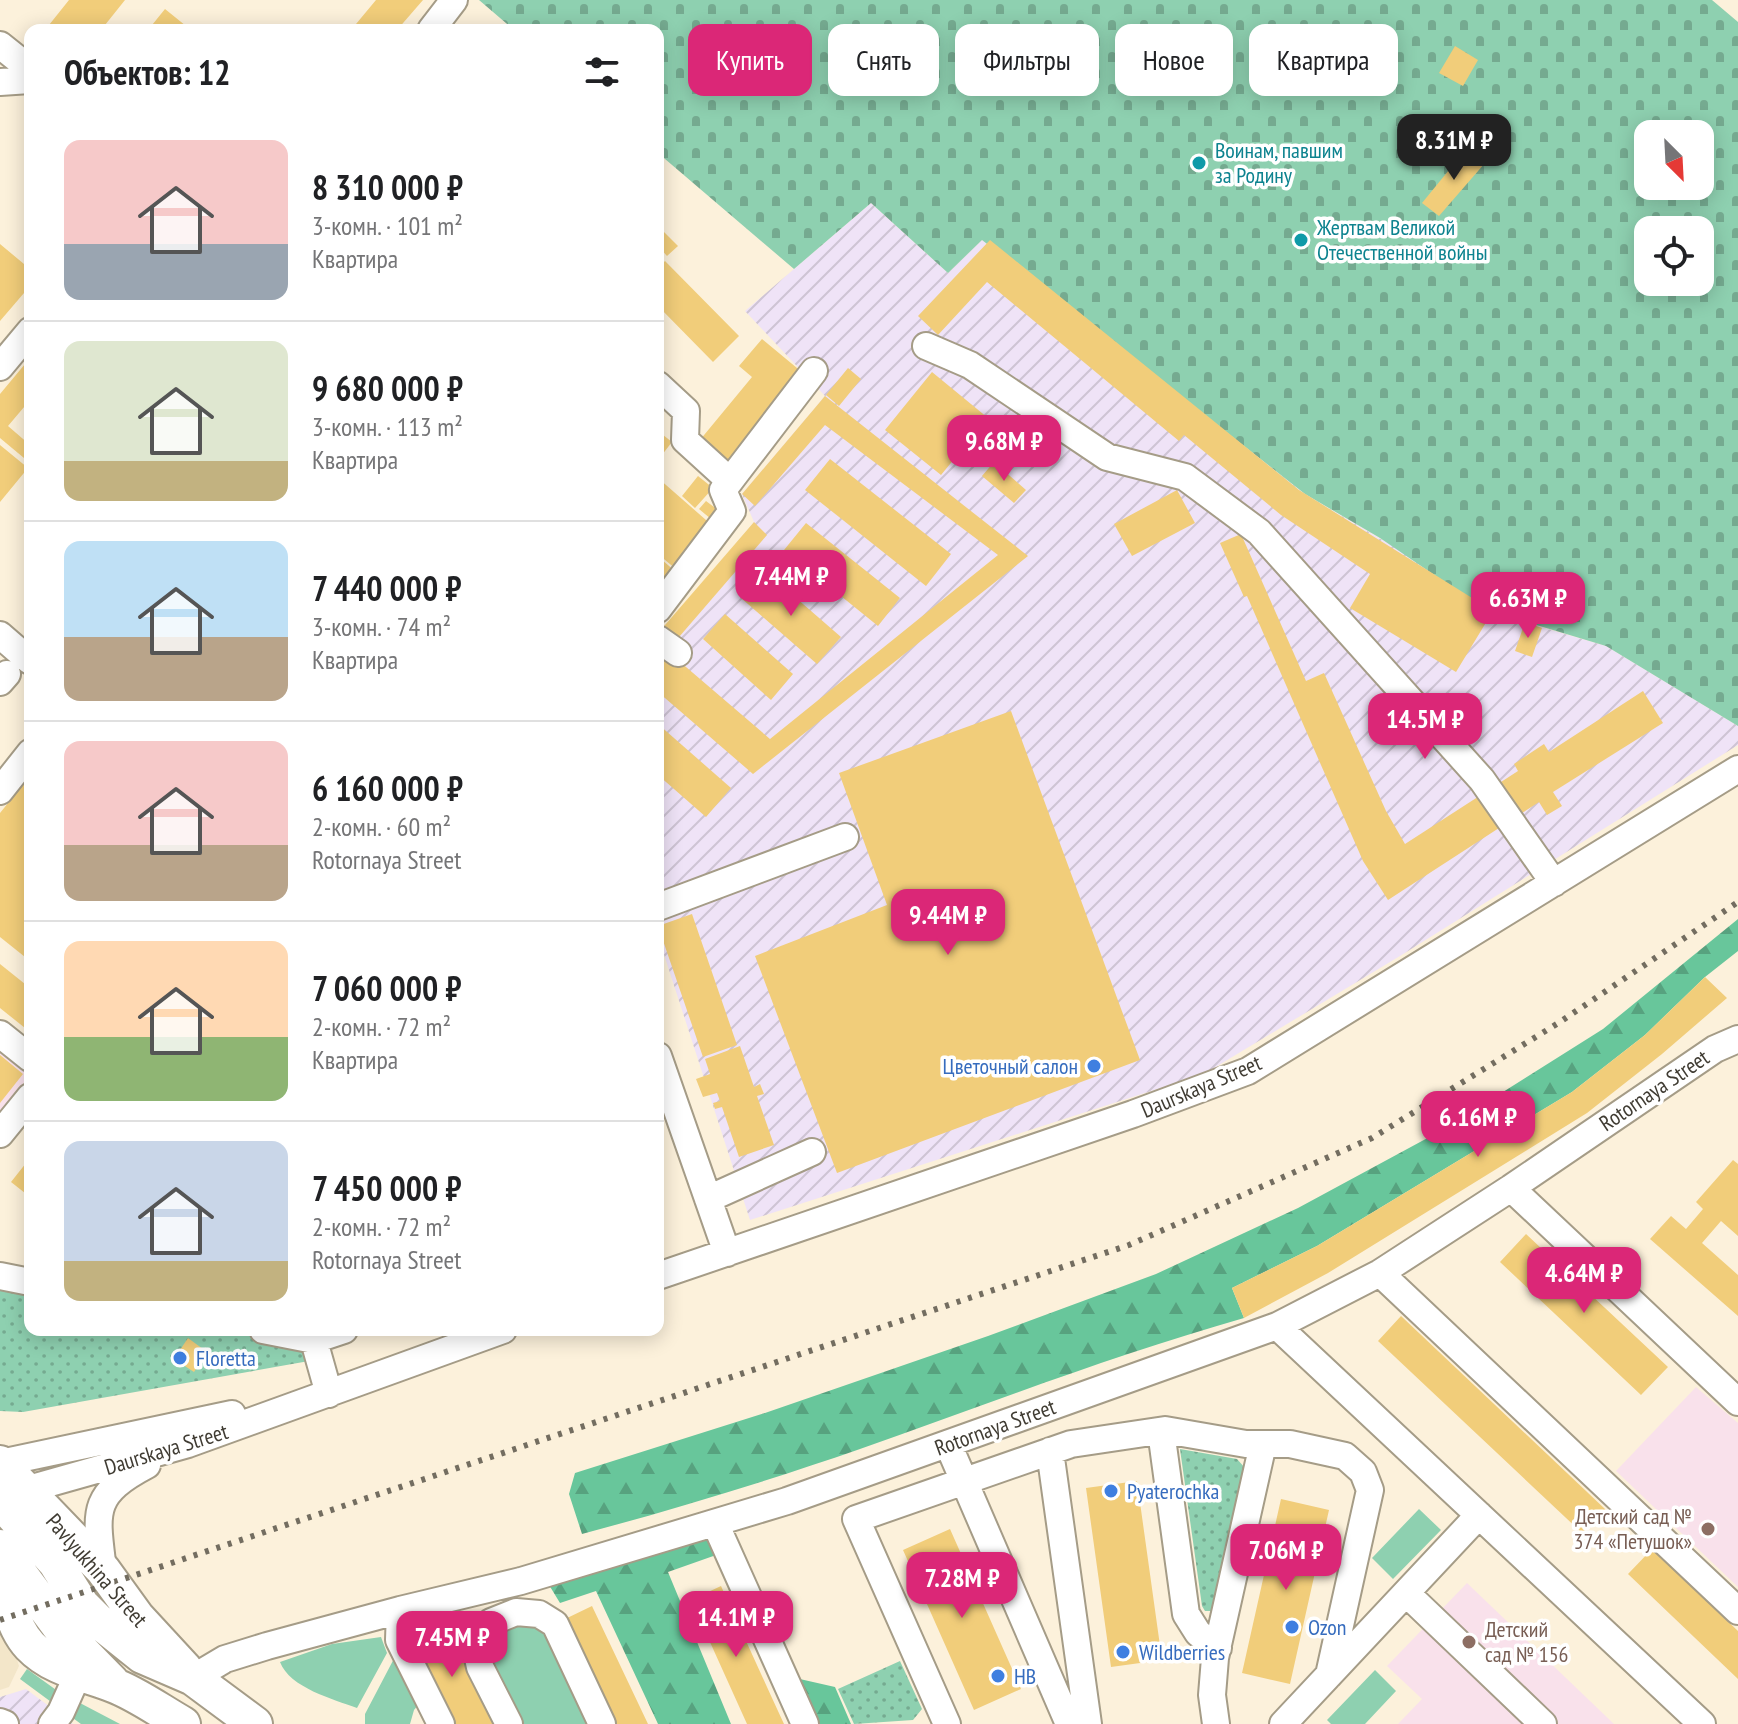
<!DOCTYPE html>
<html lang="ru">
<meta charset="utf-8">
<style>
body{margin:0;font-family:"PT Sans Narrow",sans-serif;background:#f6f6f6;color:#202124;height:100vh;display:flex;flex-direction:column;font-size:30px;white-space:nowrap}
*{box-sizing:border-box;margin:0}
p{font-size:26px;color:#757577}
.icon{flex:none;width:44px;height:44px;fill:none;stroke:currentColor;stroke-width:2;stroke-linecap:round;stroke-linejoin:round}
.map{position:relative;flex:1;overflow:hidden}
.side{position:absolute;left:24px;top:24px;width:640px;height:1312px;display:flex;flex-direction:column;background:#fff;border-radius:16px;box-shadow:0 4px 20px #0003}
.side>*{flex:none}
.hud{position:absolute;left:688px;top:24px;width:760px;height:72px;display:flex;gap:16px}
.needle{width:52px;rotate:156deg}
.controls{position:absolute;left:1634px;top:120px;display:grid;gap:16px}
.controls a{display:grid;place-items:center;width:80px;height:80px;border-radius:16px;background:#fff;box-shadow:0 4px 20px #0003;font-size:40px}
.price{position:absolute;translate:-50% -68px;padding:0 18px;border-radius:16px;background:#db2777;color:#fff;font-size:26px;line-height:52px;filter:drop-shadow(0 2px 4px #0008)}
.price::after{content:'';position:absolute;left:50%;top:48px;width:24px;height:18px;margin-left:-12px;background:inherit;clip-path:polygon(0 0,100% 0,50% 100%)}
.price.selected{background:#222;color:#fff}
ul{padding:0;list-style:none}
li{display:flex;align-items:center;gap:24px;height:200px;padding:0 40px}
li+li{border-top:2px solid #e0e0e0}
li span{display:grid;place-items:center;flex:none;width:224px;height:160px;border-radius:16px;color:#555}
li>.icon{margin-inline-start:auto}
span .icon{width:96px;height:96px;fill:#fffc;stroke-width:1}
li b{font-size:34px}
h2{display:flex;justify-content:space-between;align-items:center;height:96px;padding:0 40px;font-size:34px}
.chip{padding:0 28px;border-radius:16px;background:#fff;box-shadow:0 4px 20px #0003;font-size:28px;line-height:72px}
.chip.selected{background:#db2777;color:#fff}
.map>svg:first-child{display:block}
.built{fill:#f3e6c9}
.industrial{fill:url(#industrial-furrows)}
.education{fill:#f9e1eb}
.grass{fill:#8ed0b0}
.forest{fill:url(#forest-firs)}
.cemetery{fill:url(#cemetery-stones);fill-rule:evenodd}
.park{fill:url(#park-dots)}
.building{fill:#f1cd7a}
.lines{fill:none;stroke-linecap:round;stroke-linejoin:round}
.minor-casing{stroke:#a59c87;stroke-width:30}
.major-casing{stroke:#a59c87;stroke-width:38}
.minor{stroke:#fff;stroke-width:26}
.major{stroke:#fff;stroke-width:34}
.rail{stroke:#736d60;stroke-width:6;stroke-dasharray:4 8;stroke-linecap:butt}
.culture-dot{fill:#0f9aa8;stroke:#fff;stroke-width:3}
.shop-dot{fill:#3f7fe0;stroke:#fff;stroke-width:3}
.education-dot{fill:#8d6e63;stroke:#fff;stroke-width:3}
.labels{text-anchor:middle;stroke-width:7;stroke-linejoin:round;paint-order:stroke}
.culture-label{font-size:22px;fill:#0d838f;stroke:#fff;text-anchor:start}
.shop-label{font-size:22px;fill:#366cbe;stroke:#fff;text-anchor:start}
.street-label{font-size:22px;fill:#403c33;stroke:#fff}
.education-label{font-size:22px;fill:#785e54;stroke:#fff;text-anchor:end}
</style>
<div class="map">
<svg width="1738" height="1724" viewBox="0 0 1738 1724">
<defs>
<pattern id="industrial-furrows" width="10" height="10" patternUnits="userSpaceOnUse" patternTransform="scale(2)"><rect width="10" height="10" fill="#efe3f7"/><path d="M-1 1l2-2M0 10L10 0M9 11l2-2" fill="none" stroke="#cec4d4"/></pattern>
<pattern id="forest-firs" width="22" height="20" patternUnits="userSpaceOnUse" patternTransform="scale(2)"><rect width="22" height="20" fill="#68c69b"/><path d="M5 1l3.5 6h-7zM16 11l3.5 6h-7z" fill="#57a27f"/></pattern>
<pattern id="cemetery-stones" width="16" height="16" patternUnits="userSpaceOnUse" patternTransform="scale(2)"><rect width="16" height="16" fill="#8ed0b0"/><path d="M2 7V4a2 2 0 0 1 4 0v3zM10 15v-3a2 2 0 0 1 4 0v3z" fill="#75aa90"/></pattern>
<pattern id="park-dots" width="8" height="8" patternUnits="userSpaceOnUse" patternTransform="scale(2)"><rect width="8" height="8" fill="#8ed0b0"/><path d="M2 2h.1M6 6h.1" fill="none" stroke="#75aa90" stroke-width="1.8" stroke-linecap="round"/></pattern>
</defs>
<rect width="100%" height="100%" fill="#fcf1db"/>
<path class="built" d="M0,1606L19,1666L9,1687L0,1690Z"/>
<path class="industrial" d="M871,203L948,273L982,240L1305,494L1517,620L1606,646L1738,726V745L1400,956L1204,1074L750,1220L658,936V639L754,522L742,494L825,396L745,311Z
M26,1689L73,1724H0V1697Z"/>
<path class="education" d="M0,1022L30,1046V1075L0,1112Z
M1696,1387L1738,1423V1587L1616,1471Z
M1467,1583L1614,1724H1398L1422,1699L1387,1666Z"/>
<path class="grass" d="M1419,1509L1441,1530L1393,1579L1372,1558Z
M514,1622L534,1623L544,1629L593,1724H512L485,1646L497,1629Z
M381,1637L387,1653L357,1708C333,1699 290,1688 280,1662L332,1644Z
M398,1651L423,1699L414,1710L410,1724H365V1714Z
M27,1669L59,1692L120,1724H81L20,1679Z
M1375,1670L1396,1691L1365,1724H1331L1327,1720Z"/>
<path class="forest" d="M1738,919V951L1705,977L1645,1035L1572,1092L1317,1246L1232,1288L1244,1318C1114,1355 987,1404 860,1449C768,1481 675,1509 582,1534L569,1494L575,1473L765,1413L988,1336L1156,1274L1298,1208L1446,1128L1603,1029Z
M711,1530L719,1554L668,1572L731,1724H658L596,1591L560,1603L546,1580Z
M791,1677L835,1687L851,1724H802Z"/>
<path class="cemetery" d="M479,0H1712L1738,22V726L1606,646L1484,609L1380,538L1305,494L982,240L948,273L871,203L794,269L658,153V30H514ZM1648,134H1700V186H1648ZM1648,230H1700V282H1648Z"/>
<path class="park" d="M0,1282L30,1289V1330H233L305,1345L309,1361L23,1412L0,1411Z
M1180,1449L1237,1459L1245,1468L1214,1611H1205L1202,1606Z
M900,1661L922,1709L913,1720L854,1724L838,1689Z"/>
<path class="building" d="M69,0H125L101,30H45Z
M376,0H423L397,30H351Z
M165,9L191,30H148Z
M1455,46L1478,60L1463,86L1439,73Z
M1437,119L1456,130L1438,153L1420,141Z
M1467,148L1485,163L1439,216L1422,203Z
M658,226L678,246L667,256L658,246Z
M990,240L1299,490L1493,611L1456,672L1350,608L1370,574L1281,515L1184,435L1179,441L987,282L938,335L918,316Z
M0,244L30,269V286L0,321Z
M665,261L739,336L713,362L658,306V268Z
M762,339L803,373L724,470L695,446L752,377L739,366Z
M30,358V400L8,426L30,445V463L0,438V394Z
M848,368L861,379L839,406L826,395Z
M932,372L988,418L941,475L885,430Z
M825,396L1028,556L753,774L658,692V657L665,649L770,739L998,555L825,425L755,506L742,494Z
M658,431L672,442L658,460Z
M0,445L28,468L0,502Z
M830,459L951,554L926,586L805,490Z
M994,462L1026,490L1014,503L982,476Z
M698,476L713,488L695,508L682,496Z
M658,478L714,527L677,570L658,554Z
M1177,490L1195,523L1132,556L1114,524Z
M706,501L718,510L711,519L699,509Z
M754,522L767,535L673,644L659,632Z
M806,523L900,598L878,626L784,550Z
M1241,534L1306,681L1324,673L1386,811L1405,844L1518,771L1514,764L1544,744L1549,752L1643,691L1663,723L1553,792L1562,806L1547,815L1539,802L1388,900L1363,861L1247,596L1244,597L1220,543Z
M661,559L676,572L658,593V562Z
M765,571L841,637L817,664L741,598Z
M725,614L793,674L771,700L703,639Z
M1525,622L1542,628L1532,657L1515,651Z
M1011,711L1140,1060L837,1173L755,956L887,905L839,773Z
M658,724L731,788L706,817L658,775Z
M25,782L30,785V961L0,937V813Z
M692,914L737,1045L703,1057L658,926Z
M0,964L30,988V1032L0,1008Z
M1705,977L1727,998L1662,1054L1587,1113L1328,1273L1244,1318L1232,1288L1317,1246L1572,1092L1645,1035Z
M740,1046L754,1087L760,1084L764,1094L757,1096L774,1145L739,1157L722,1107L715,1109L713,1103L720,1101L717,1093L703,1097L696,1079L710,1074L705,1059Z
M0,1055L23,1074L0,1103Z
M30,1158V1197L11,1182Z
M1733,1160L1738,1164V1236L1721,1221L1702,1243L1738,1275V1316L1650,1239L1671,1216L1686,1229L1703,1209L1696,1202Z
M1526,1234L1668,1367L1641,1395L1500,1262Z
M1401,1316L1605,1509L1582,1533L1378,1341Z
M188,1338L207,1352L194,1372L174,1359Z
M1137,1481L1162,1660L1111,1667L1086,1488Z
M1281,1499L1329,1510L1290,1684L1242,1673Z
M950,1529L1021,1689L974,1710L903,1550Z
M1652,1549L1738,1631V1679L1628,1574Z
M721,1586L772,1698L784,1724H747L691,1600Z
M592,1606L648,1724H612L563,1620Z
M446,1625L496,1724H452L411,1643Z"/>
<g class="lines">
<defs>
<path id="minor" d="M431,30L454,0
M0,45L30,69
M0,82L30,80
M926,346L970,365L1107,457L1185,477L1259,532L1482,780L1554,883
M0,367L30,331
M658,385L686,411L685,440L730,481
M658,609L732,511L723,490L814,371
M0,635L30,661
M658,639L678,653
M0,682L7,674
M0,791L30,753
M658,907L845,837
M0,1034L30,1058
M658,1056L727,1253
M0,1134L30,1097
M1511,1188L1738,1402
M708,1199L812,1152
M1380,1273L1738,1611
M0,1276L30,1282
M658,1276L1133,1114L1248,1071L1738,769
M1277,1326L1702,1724
M263,1330L314,1340L344,1330
M311,1330L329,1394
M1161,1431L1186,1614L1198,1633L1218,1648
M948,1444L1069,1724
M1050,1451L1088,1724
M0,1463L232,1414
M25,1490L188,1444L503,1330
M715,1523L805,1724
M103,1570C96,1512 90,1495 147,1465
M1406,1593L1543,1724
M400,1610L399,1640L441,1724
M193,1678L225,1659L267,1646L400,1610L521,1581L787,1501L1277,1326L1380,1273L1511,1188L1715,1049L1738,1039
M0,1722L5,1724
M52,1724L61,1712L78,1674
M509,1724L480,1667L475,1644L491,1622L516,1612L539,1614L555,1624L602,1724
M947,1724L856,1519L1071,1444L1165,1430L1246,1444H1290L1345,1456L1363,1472L1370,1490L1329,1675
M1216,1724L1212,1695L1215,1658L1263,1444
M1283,1724L1479,1515"/>
<path id="major" d="M0,1463L103,1570L137,1617L185,1669
M0,1501L55,1562L82,1605L97,1620L142,1656L193,1678L255,1724
M0,1547L64,1633L112,1682
M0,1586C11,1606 14,1629 30,1646C52,1669 85,1674 113,1685C137,1694 160,1711 183,1724"/>
</defs>
<use href="#minor" class="minor-casing"/>
<use href="#major" class="major-casing"/>
<use href="#minor" class="minor"/>
<use href="#major" class="major"/>
<path class="rail" d="M0,1620L1129,1245L1372,1138L1560,1022L1738,902"/>
</g>
<g class="culture-dot">
<circle cx="1199" cy="163" r="8"/>
<circle cx="1301" cy="240" r="8"/>
</g>
<g class="shop-dot">
<circle cx="1094" cy="1066" r="8"/>
<circle cx="180" cy="1358" r="8"/>
<circle cx="1111" cy="1491" r="8"/>
<circle cx="1292" cy="1627" r="8"/>
<circle cx="1123" cy="1652" r="8"/>
<circle cx="998" cy="1676" r="8"/>
</g>
<g class="education-dot">
<circle cx="1708" cy="1529" r="8"/>
<circle cx="1469" cy="1642" r="8"/>
</g>
<g class="labels">
<g class="culture-label">
<text x="1215" y="158">Воинам, павшим<tspan x="1215" dy="25">за Родину</tspan></text>
<text x="1317" y="235">Жертвам Великой<tspan x="1317" dy="25">Отечественной войны</tspan></text>
</g>
<g class="shop-label">
<text x="1078" y="1074" text-anchor="end">Цветочный салон</text>
<text x="196" y="1366">Floretta</text>
<text x="1127" y="1499">Pyaterochka</text>
<text x="1308" y="1635">Ozon</text>
<text x="1139" y="1660">Wildberries</text>
<text x="1014" y="1684">HB</text>
</g>
<g class="street-label">
<text transform="translate(1201 1086) rotate(-23)" y="8">Daurskaya Street</text>
<text transform="translate(1654 1090) rotate(-34)" y="8">Rotornaya Street</text>
<text transform="translate(995 1427) rotate(-20)" y="8">Rotornaya Street</text>
<text transform="translate(166 1449) rotate(-17)" y="8">Daurskaya Street</text>
<text transform="translate(97 1570) rotate(49)" y="8">Pavlyukhina Street</text>
</g>
<g class="education-label">
<text x="1692" y="1524">Детский сад №<tspan x="1692" dy="25">374 «Петушок»</tspan></text>
<text x="1485" y="1637" text-anchor="start">Детский<tspan x="1485" dy="25">сад № 156</tspan></text>
</g>
</g>
</svg>
<div class="controls">
<a><svg class="needle" viewBox="-14 -14 28 28"><path d="M0-13l5 13h-10z" fill="#e53935"/><path d="M0 13l5-13h-10z" fill="#757577"/></svg></a>
<a><svg class="icon" aria-label="locate" viewBox="0 0 24 24"><circle cx="12" cy="12" r="6"/><path d="M12 2v4M12 18v4M2 12h4M18 12h4"/></svg></a>
</div>
<b class="price selected" style="left:1454px;top:182px">8.31M ₽</b>
<b class="price" style="left:1004px;top:483px">9.68M ₽</b>
<b class="price" style="left:791px;top:618px">7.44M ₽</b>
<b class="price" style="left:1528px;top:640px">6.63M ₽</b>
<b class="price" style="left:1425px;top:761px">14.5M ₽</b>
<b class="price" style="left:948px;top:957px">9.44M ₽</b>
<b class="price" style="left:1478px;top:1159px">6.16M ₽</b>
<b class="price" style="left:1584px;top:1315px">4.64M ₽</b>
<b class="price" style="left:1286px;top:1592px">7.06M ₽</b>
<b class="price" style="left:962px;top:1620px">7.28M ₽</b>
<b class="price" style="left:736px;top:1659px">14.1M ₽</b>
<b class="price" style="left:452px;top:1679px">7.45M ₽</b>
<div class="hud">
<a class="chip selected">Купить</a>
<a class="chip">Снять</a>
<a class="chip">Фильтры</a>
<a class="chip">Новое</a>
<a class="chip">Квартира</a>
</div>
<section class="side">
<h2>Объектов: 12<svg class="icon" aria-label="filters" viewBox="0 0 24 24"><path d="M4 7h16M4 17h16"/><circle cx="9" cy="7" r="2"/><circle cx="15" cy="17" r="2"/></svg></h2>
<ul>
<li><span style="background:linear-gradient(#f6c9c9 65%,#9aa5b1 0)"><svg class="icon" aria-label="home" viewBox="0 0 24 24"><path d="M3 11l9-7 9 7M6 9v11h12V9"/></svg></span><div><b>8 310 000 ₽</b><p>3-комн. · 101 m²</p><p>Квартира</p></div></li>
<li><span style="background:linear-gradient(#dfe7d0 75%,#c2b280 0)"><svg class="icon" aria-label="home" viewBox="0 0 24 24"><path d="M3 11l9-7 9 7M6 9v11h12V9"/></svg></span><div><b>9 680 000 ₽</b><p>3-комн. · 113 m²</p><p>Квартира</p></div></li>
<li><span style="background:linear-gradient(#bfe0f5 60%,#b9a48a 0)"><svg class="icon" aria-label="home" viewBox="0 0 24 24"><path d="M3 11l9-7 9 7M6 9v11h12V9"/></svg></span><div><b>7 440 000 ₽</b><p>3-комн. · 74 m²</p><p>Квартира</p></div></li>
<li><span style="background:linear-gradient(#f6c9c9 65%,#b9a48a 0)"><svg class="icon" aria-label="home" viewBox="0 0 24 24"><path d="M3 11l9-7 9 7M6 9v11h12V9"/></svg></span><div><b>6 160 000 ₽</b><p>2-комн. · 60 m²</p><p>Rotornaya Street</p></div></li>
<li><span style="background:linear-gradient(#ffd9b3 60%,#8fb573 0)"><svg class="icon" aria-label="home" viewBox="0 0 24 24"><path d="M3 11l9-7 9 7M6 9v11h12V9"/></svg></span><div><b>7 060 000 ₽</b><p>2-комн. · 72 m²</p><p>Квартира</p></div></li>
<li><span style="background:linear-gradient(#c9d6e8 75%,#c2b280 0)"><svg class="icon" aria-label="home" viewBox="0 0 24 24"><path d="M3 11l9-7 9 7M6 9v11h12V9"/></svg></span><div><b>7 450 000 ₽</b><p>2-комн. · 72 m²</p><p>Rotornaya Street</p></div></li>
</ul>
</section>
</div>
